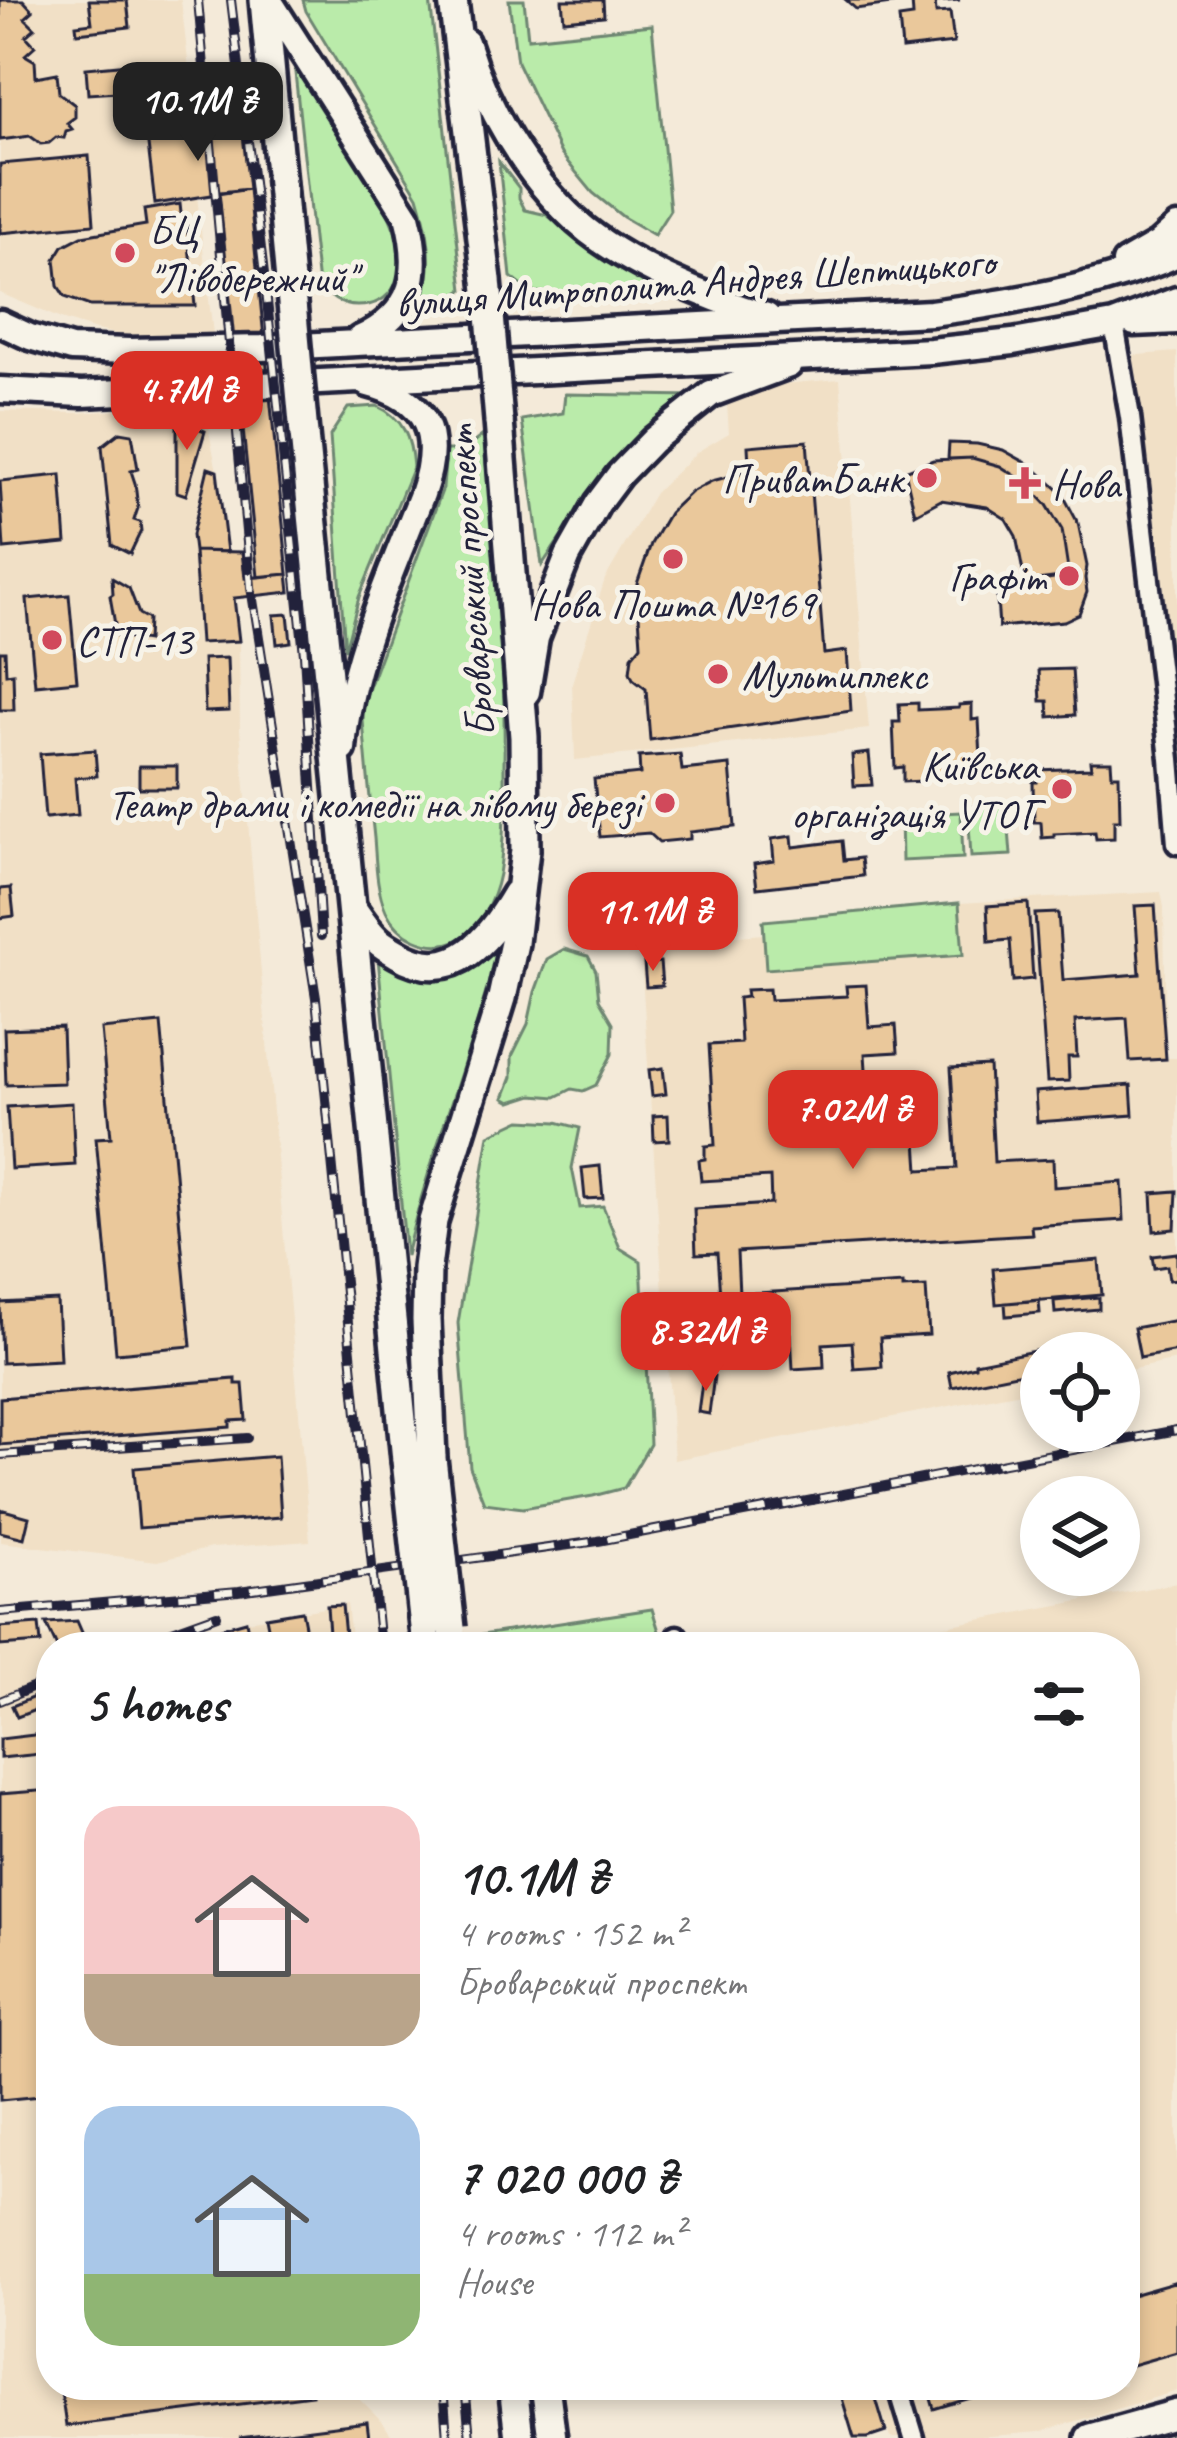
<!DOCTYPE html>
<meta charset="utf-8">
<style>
body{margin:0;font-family:Caveat,sans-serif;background:#f2f2f2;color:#202124;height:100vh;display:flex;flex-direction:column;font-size:45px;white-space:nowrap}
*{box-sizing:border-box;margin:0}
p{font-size:39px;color:#757577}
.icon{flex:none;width:66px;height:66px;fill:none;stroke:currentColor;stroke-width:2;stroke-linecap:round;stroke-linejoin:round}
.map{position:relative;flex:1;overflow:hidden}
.details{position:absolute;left:36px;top:1632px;width:1104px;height:768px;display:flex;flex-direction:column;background:#fff;border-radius:48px;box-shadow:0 6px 18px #0003}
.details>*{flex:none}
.buttons{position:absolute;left:1020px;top:1332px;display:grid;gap:24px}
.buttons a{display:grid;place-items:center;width:120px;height:120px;border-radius:50%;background:#fff;box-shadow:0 6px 18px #0003;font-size:60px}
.price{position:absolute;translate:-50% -102px;padding:0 27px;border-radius:24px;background:#d93025;color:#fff;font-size:39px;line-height:78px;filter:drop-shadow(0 3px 6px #0008)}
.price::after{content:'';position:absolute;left:50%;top:72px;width:36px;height:27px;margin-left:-18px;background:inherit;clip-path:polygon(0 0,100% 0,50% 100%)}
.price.current{background:#222;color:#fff}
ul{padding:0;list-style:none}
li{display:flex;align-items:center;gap:36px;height:300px;padding:0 48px}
li span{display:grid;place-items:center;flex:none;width:336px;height:240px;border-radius:36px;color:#555}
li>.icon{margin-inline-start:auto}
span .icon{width:144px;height:144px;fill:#fffc;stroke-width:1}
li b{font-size:51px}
h2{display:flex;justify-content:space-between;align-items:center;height:144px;padding:0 48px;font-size:51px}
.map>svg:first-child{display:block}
.built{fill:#f1e0c6}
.green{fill:#baebaa;stroke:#6e8672;stroke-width:3}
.building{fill:#eac89b;stroke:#22223b;stroke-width:3}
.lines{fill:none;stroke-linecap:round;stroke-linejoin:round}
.street-casing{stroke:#22223b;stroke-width:27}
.secondary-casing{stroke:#22223b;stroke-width:33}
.primary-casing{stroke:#22223b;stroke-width:36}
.street{stroke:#f7f3e8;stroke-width:18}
.secondary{stroke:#f7f3e8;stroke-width:24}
.primary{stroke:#f7f3e8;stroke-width:27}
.rail-casing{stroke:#22223b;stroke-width:10}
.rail{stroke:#f7f3e8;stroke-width:6;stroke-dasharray:18;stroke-linecap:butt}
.primary-bridge-casing{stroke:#22223b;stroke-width:36;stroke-linecap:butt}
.primary-bridge{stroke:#f7f3e8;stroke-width:27}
.poi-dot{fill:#d1495b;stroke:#f7f3e8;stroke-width:4.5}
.labels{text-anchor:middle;stroke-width:10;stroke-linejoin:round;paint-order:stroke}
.poi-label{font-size:42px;fill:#22223b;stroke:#f7f3e8;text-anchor:start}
.street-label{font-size:42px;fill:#22223b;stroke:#f7f3e8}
</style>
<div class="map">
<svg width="1177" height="2438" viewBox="0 0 1177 2438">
<rect width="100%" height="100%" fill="#f4ead9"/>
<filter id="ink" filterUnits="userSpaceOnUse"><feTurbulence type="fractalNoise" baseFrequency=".00833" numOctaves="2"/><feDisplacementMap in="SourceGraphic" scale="24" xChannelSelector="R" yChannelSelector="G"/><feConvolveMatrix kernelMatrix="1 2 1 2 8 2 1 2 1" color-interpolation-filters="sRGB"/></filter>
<g filter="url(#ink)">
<path class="built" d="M0,0H181L196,131L147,137L155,203L197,196L213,334L127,336L96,330L61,319L0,293Z
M1177,352V738L1157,739L1112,357Z
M840,379L869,729L575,760L572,683L605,579L655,493L697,452L729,433L727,404L740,395L770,385Z
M214,404L209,431L217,471L227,552L194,551L197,603L200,643L239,641L240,729L310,1541L211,1548L157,1561L0,1542V411L76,413Z
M1161,892L1164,907L1166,1058H1177V1360L1119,1372V1353H1041V1388L674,1460L641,959L657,957L656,942L764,934L767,969L962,955L959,903Z
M1177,1583V2391L1039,2432L967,2438H890L874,2385H1125V1647H833Z
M347,1604L352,1647H163L236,1623Z
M76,1634L79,1647H51V2385H345L384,2424L393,2438H0V1638Z"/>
<path class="green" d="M303,0H430L463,290L454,296L424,297C434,261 429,232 418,196L306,11Z
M509,0H524L528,38L652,25L670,210L654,235L623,217L593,193L561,154L517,62Z
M293,54C307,79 319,104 334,128C358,166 420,240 395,285C387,300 374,306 357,306C340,306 329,296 318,285Z
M499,162L519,188V198L525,210L547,215L606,262L675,294V297L530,292L511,277Z
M565,394L694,396L630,450L598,483L542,565L522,420L563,413Z
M377,406C404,418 411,439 413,467L359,597L345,650L330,436L348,408Z
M483,435C495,546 506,652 504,764C504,800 505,839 499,874C494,900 480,930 455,941C429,952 398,936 386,911C376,889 376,861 374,838C370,799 366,759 363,720L364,701L443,488L446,450H464Z
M1007,805L1011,855L971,857L968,807Z
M961,812L963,858L902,861L901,815Z
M959,903L963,955L766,969L763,921Z
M564,949L588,956L596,971L599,999L613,1023L612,1054L596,1085L583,1091L572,1089L556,1097L533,1095L511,1102L504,1098L512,1077V1056L528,1024L535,992L547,959Z
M497,952C471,1055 430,1153 406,1256L378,958C428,987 448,979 497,952Z
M521,1120L557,1122L580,1128L572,1168L580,1208L603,1206L620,1248L641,1261L650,1444L624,1488L593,1496L523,1508L484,1503L470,1467L458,1323L489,1135Z
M652,1609L664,1647H483L482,1635Z"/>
<path class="building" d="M0,0H23L33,11L25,18L35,28L26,36L35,46L25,55L35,61L36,77L57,73L59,93L75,105V117L67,123L72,129L66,131L64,138L56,137L49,143L41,144L30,136L0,140Z
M89,0H127L130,27L77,33L76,25L92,23Z
M562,0H603L604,16L564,20Z
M846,0H960L935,2L936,13L950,12L954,43L902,49L899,18L913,16L912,1L856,9Z
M130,64L132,91L88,94L86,68Z
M242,126L249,189L155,204L147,136Z
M89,156L94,224L0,233V164Z
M249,189L288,574L258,577L219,192Z
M180,204L182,223L187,225L195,306H90L65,297L58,286L55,259L63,246L82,236L146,225L144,210Z
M177,419L205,431L186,495L177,492Z
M120,432L132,434L138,469L131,471L135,483L138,508L134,520L140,522L141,531L130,554L112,545L102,446Z
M807,441L824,654L847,651L851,711L650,740L646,689L633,679L630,672L632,656L641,645L637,584L651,544L669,513L691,492L712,481L739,474L749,464L748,446Z
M949,443L977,444L1003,450L1032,466L1062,493L1078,523L1087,566L1085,578L1087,592L1079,614L1064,621L999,627L996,585L1069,576L1062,530L1047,505L1025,482L1000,466L972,458L948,459Z
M972,458L1000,466L1025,482L1047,505L1062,530L1069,576L1025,582L1016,536L1006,519L987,507L941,500L915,514L905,471L933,460Z
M208,468L217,471L227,552L194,551L192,535Z
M61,475L66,543L4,549L0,481Z
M194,551L242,552L245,578L288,574L290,592L234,598L239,641L200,643Z
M112,578L129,588L139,614L148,619L147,641L117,636L110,596L113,594Z
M69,595L77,681L35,685L27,599Z
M288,614L291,642L277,644L274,615Z
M0,651H5L6,674L13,673L14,710H0Z
M227,658L229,711L205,712L203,659Z
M1072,669L1075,715L1049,717L1048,701H1041L1039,670Z
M918,703V710L959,708V705L972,704V720L979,719L981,759L976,760L977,772L923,774L924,781L903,782V767L895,768L893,722H900L899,704Z
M95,750L97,776L75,778L78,815L45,818L40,754Z
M869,753L872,785L854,786L852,755Z
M680,754L682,770L730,765L735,827L690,832V839L659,842L649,833L600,837L594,779L640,774L639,757Z
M1090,761H1111L1112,775H1119L1120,820H1114V838L1096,839L1095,832L1054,834V837L1042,838L1041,822H1034L1033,782H1037V770L1091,768Z
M139,766H177V788H139Z
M792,836L793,847L842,841L844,860L861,858L863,876L757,888L754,864L774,861L772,839Z
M11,888L14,916L0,918V889Z
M1028,903L1033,979L1013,981L1010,940L989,942L987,906Z
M1155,905L1166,1059L1130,1061L1127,1018L1075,1021L1077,1057H1068L1069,1081L1047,1082L1035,914L1058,913L1063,980L1140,974L1135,906Z
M660,962L662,986L646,987L644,963Z
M866,985L869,1027L896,1025L898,1052L865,1054L867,1085L913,1082L919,1170L957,1168L951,1068L989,1066L994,1162L1053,1159L1054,1187L1122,1182L1124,1220L1031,1226L1032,1234L737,1252L739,1294L903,1284V1288L926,1287L929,1335L880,1338L882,1367L854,1369L852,1342L823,1344L824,1367L793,1369L791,1334L723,1338L717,1253L696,1254L694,1209L771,1204L770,1177L701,1181L699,1160L705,1159V1146L715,1145L709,1045L741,1043L738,998L747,997L746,990L769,989L770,1000L847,996L846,986Z
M161,1023L191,1346L116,1353L96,1138L111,1137L101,1029Z
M62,1027L64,1083L6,1085L4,1029Z
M663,1068L666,1094L652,1096L649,1070Z
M1131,1085L1133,1115L1037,1122L1035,1092Z
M72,1103L75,1165L11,1169L7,1107Z
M668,1115L669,1140L654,1141L653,1116Z
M600,1166L603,1198L585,1199L582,1168Z
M1177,1191L1175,1229L1154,1231L1152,1193Z
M1177,1253V1279L1169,1280L1167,1266L1154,1268L1152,1256Z
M1099,1260L1102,1295L996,1304L993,1269Z
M1099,1297V1309L1055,1313L1054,1301Z
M57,1300L60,1360L2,1363L0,1303Z
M1039,1300L1040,1313L1006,1316L1005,1303Z
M691,1309L692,1339L674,1340L672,1310Z
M1177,1320V1351L1140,1358L1134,1328Z
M1059,1346L1061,1353H1041V1369L952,1387L949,1372L975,1366V1363Z
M703,1375L714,1376L709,1414L698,1412Z
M236,1379V1384H243L246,1420L230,1421V1427L0,1445V1398Z
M277,1456L281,1517L139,1528L134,1468Z
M0,1509L29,1517L24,1538L0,1532Z
M342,1605L346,1647H330L327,1606Z
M302,1611L309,1647H272L266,1617Z
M77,1621L87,1644L81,1647H57L46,1623Z
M246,1621L251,1647H210L207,1632Z
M39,1624L41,1643L0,1646V1627Z
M51,1690V1704L17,1717L12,1706Z
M51,1733V1753L0,1758V1739Z
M51,1790V2095L0,2100V1794Z
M1177,2282V2352L1125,2367V2297Z
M116,2385H311L312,2395L66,2426L61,2392Z
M647,2385H801L659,2395Z
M838,2385H872L886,2432L868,2438H854Z
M927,2385H990L991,2392L934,2409Z
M367,2422L369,2438H239Z"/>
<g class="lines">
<defs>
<path id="street" d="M1114,324L1130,417L1170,759L1177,844
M677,1636L680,1647
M898,2385L914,2438"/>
<path id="secondary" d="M269,0L407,216C422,272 415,313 359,339
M466,42C486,108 526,176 577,222C623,263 709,299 767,316
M1125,263L1158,244L1177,227
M0,323L30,337L71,349L129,351L262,348L931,313C997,304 1061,294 1124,274C1142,268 1160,263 1177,254
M1134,323L1177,321
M0,390L82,394L931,351L1013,342L1114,324L1177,300
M527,692L536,638L568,556L598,503L619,475L653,440L711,394L789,365
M343,749C350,661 390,576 422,494C442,437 430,400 368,384"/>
<path id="primary" d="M264,0L291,292
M453,0L487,280
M304,434L406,1460
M352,908C359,918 366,929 375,938C381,945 390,949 398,954C454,987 491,937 516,894
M432,1458L426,1320L427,1268L433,1221L502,998L514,943L525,850L524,737L499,421
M513,2385L519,2438
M545,2385L552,2438
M1090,2438L1177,2414"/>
</defs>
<use href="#street" class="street-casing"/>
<use href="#secondary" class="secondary-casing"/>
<use href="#primary" class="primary-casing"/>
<use href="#street" class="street"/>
<use href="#secondary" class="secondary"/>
<use href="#primary" class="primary"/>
<defs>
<path id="rail" d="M198,0L251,587L316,998L380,1647
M231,0L266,291L304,654L321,936
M0,1455L247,1438
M0,1612L239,1591L598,1541L1177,1430
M128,1647L217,1615
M0,1701L51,1680
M443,2385L447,2438
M465,2385L470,2438"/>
</defs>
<use href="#rail" class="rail-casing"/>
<use href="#rail" class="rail"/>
<defs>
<path id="primary-bridge" d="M487,280L499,421
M291,292L304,434
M432,1458L451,1628
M406,1460L425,1636"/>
</defs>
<use href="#primary-bridge" class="primary-bridge-casing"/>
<use href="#primary-bridge" class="primary-bridge"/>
</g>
</g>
<g class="poi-dot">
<circle cx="125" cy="253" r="12"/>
<circle cx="927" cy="478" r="12"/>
<path d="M1019 465h12v12h12v12h-12v12h-12v-12h-12v-12h12z"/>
<circle cx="673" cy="559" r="12"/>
<circle cx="1069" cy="576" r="12"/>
<circle cx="52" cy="640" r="12"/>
<circle cx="718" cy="674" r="12"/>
<circle cx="1062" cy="789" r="12"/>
<circle cx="665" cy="803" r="12"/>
</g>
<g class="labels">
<g class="poi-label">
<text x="149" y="244">БЦ<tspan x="149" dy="48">"Лівобережний"</tspan></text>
<text x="903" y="493" text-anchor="end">ПриватБанк</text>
<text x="1052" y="498">Нова</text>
<text x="1045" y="591" text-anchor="end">Графіт</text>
<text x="673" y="618" text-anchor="middle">Нова Пошта №169</text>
<text x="76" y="655">СТП-13</text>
<text x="742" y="689">Мультиплекс</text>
<text x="1038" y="780" text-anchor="end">Київська<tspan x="1038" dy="48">організація УТОГ</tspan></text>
<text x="641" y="818" text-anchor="end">Театр драми і комедії на лівому березі</text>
</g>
<g class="street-label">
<text transform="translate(695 281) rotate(-4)" y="15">вулиця Митрополита Андрея Шептицького</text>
<text transform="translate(469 581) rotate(-94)" y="15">Броварський проспект</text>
</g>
</g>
</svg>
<div class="buttons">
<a><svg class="icon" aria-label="locate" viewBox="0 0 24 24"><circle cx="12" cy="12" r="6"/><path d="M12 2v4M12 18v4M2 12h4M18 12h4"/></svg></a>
<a><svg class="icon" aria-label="layers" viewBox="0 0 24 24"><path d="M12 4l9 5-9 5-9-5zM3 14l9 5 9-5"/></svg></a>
</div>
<b class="price current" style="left:198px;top:164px">10.1M ₴</b>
<b class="price" style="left:187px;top:453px">4.7M ₴</b>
<b class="price" style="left:653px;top:974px">11.1M ₴</b>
<b class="price" style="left:853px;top:1172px">7.02M ₴</b>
<b class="price" style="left:706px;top:1394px">8.32M ₴</b>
<section class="details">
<h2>5 homes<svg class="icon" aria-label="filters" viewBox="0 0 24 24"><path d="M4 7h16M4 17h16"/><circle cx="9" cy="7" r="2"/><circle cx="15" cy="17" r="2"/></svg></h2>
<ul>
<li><span style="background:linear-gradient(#f6c9c9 70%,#b9a48a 0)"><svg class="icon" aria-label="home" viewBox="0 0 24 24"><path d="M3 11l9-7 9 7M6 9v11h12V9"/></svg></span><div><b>10.1M ₴</b><p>4 rooms · 152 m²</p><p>Броварський проспект</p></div></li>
<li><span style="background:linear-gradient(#a9c7e8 70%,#8fb573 0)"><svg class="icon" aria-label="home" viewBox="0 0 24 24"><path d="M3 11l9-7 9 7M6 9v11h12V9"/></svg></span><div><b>7 020 000 ₴</b><p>4 rooms · 112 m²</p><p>House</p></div></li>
</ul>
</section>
</div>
